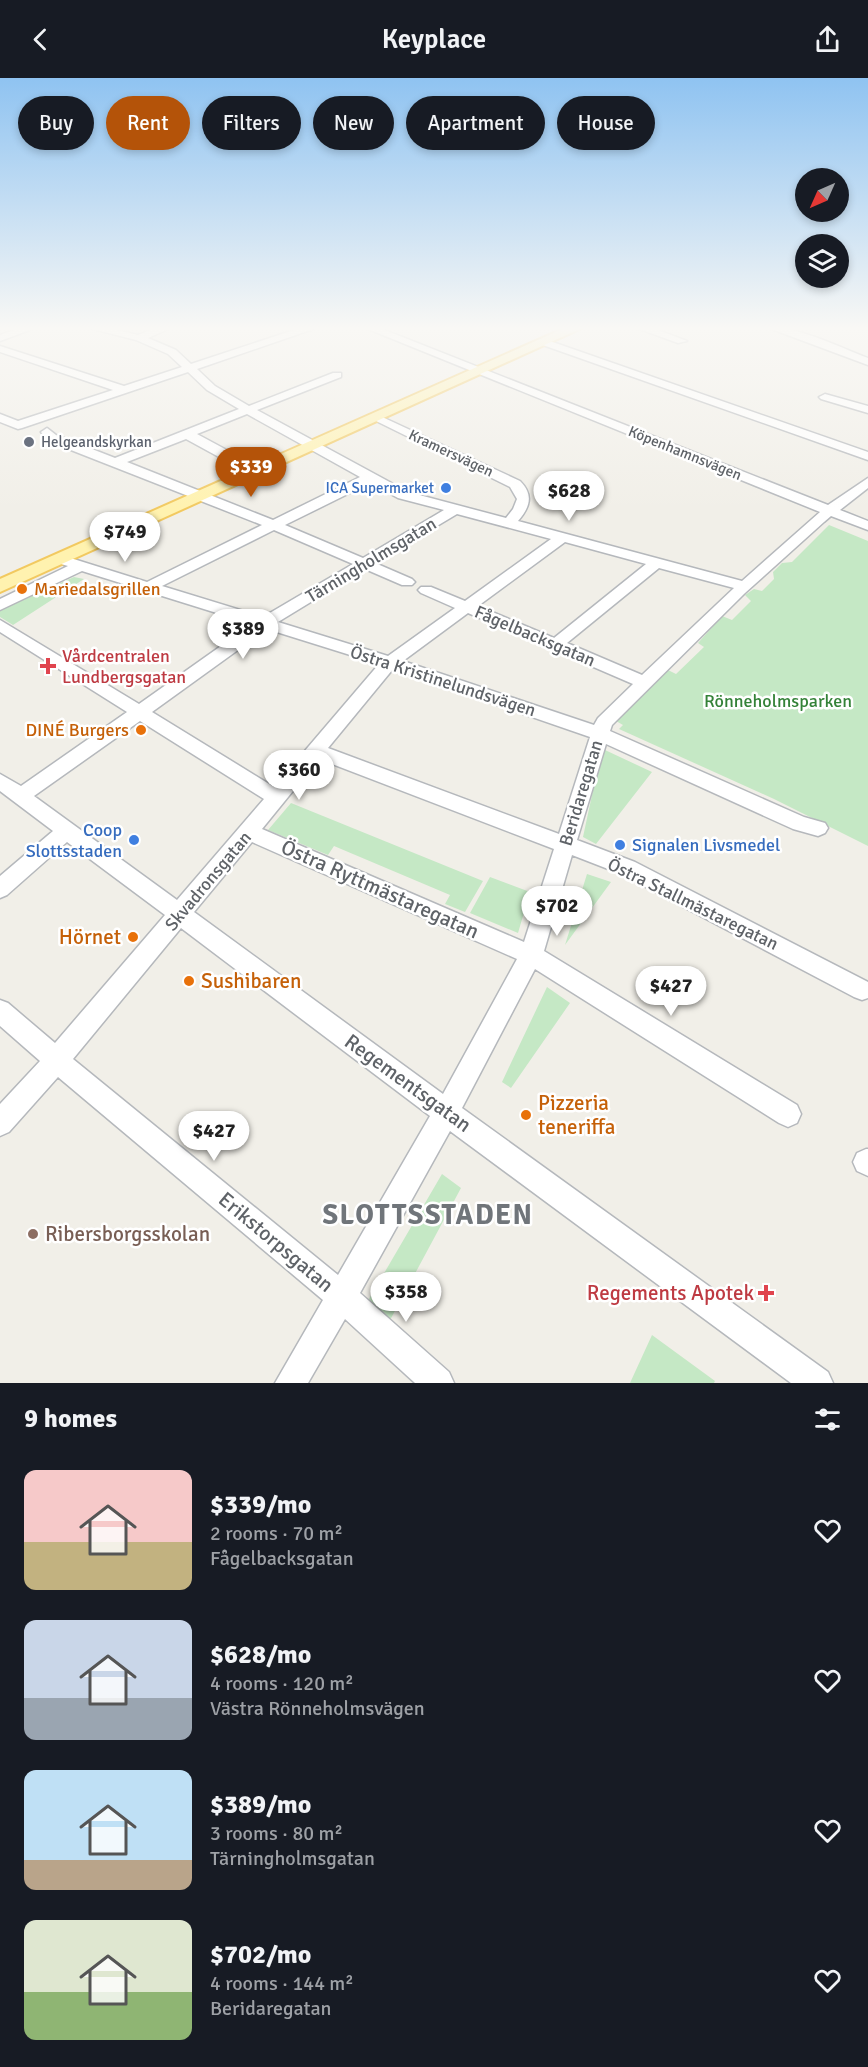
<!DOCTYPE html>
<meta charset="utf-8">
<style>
body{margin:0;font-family:Signika,sans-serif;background:#20242c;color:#f1f3f6;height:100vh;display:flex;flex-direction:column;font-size:22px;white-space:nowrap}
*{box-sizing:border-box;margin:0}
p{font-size:20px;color:#9ea1a6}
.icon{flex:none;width:33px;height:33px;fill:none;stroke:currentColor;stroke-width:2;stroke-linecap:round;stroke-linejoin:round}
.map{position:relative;height:1305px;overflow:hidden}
.sheet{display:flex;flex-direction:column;background:#171b24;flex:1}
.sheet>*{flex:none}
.guide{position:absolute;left:18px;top:18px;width:832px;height:54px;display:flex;gap:12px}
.needle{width:39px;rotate:225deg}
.controls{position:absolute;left:795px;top:90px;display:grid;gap:12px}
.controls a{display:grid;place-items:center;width:54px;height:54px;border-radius:50%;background:#171b24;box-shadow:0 3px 9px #0003;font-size:30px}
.price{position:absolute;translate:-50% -51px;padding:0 14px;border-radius:21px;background:#fff;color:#222;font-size:20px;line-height:39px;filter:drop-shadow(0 2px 3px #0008)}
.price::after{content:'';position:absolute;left:50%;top:36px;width:18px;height:14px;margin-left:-9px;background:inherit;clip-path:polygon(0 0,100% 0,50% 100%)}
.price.selected{background:#b45309;color:#fff}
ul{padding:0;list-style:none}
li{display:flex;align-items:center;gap:18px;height:150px;padding:0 24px}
li span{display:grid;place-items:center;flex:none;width:168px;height:120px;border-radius:12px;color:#555}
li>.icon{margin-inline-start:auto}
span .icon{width:72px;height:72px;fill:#fffc;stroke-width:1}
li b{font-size:26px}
h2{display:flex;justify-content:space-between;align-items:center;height:72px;padding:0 24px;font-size:26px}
.tag{padding:0 21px;border-radius:27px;background:#171b24;box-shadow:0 3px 9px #0003;font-size:21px;line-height:54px}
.tag.selected{background:#b45309;color:#fff}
header{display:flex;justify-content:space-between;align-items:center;height:78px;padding:0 24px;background:#171b24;font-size:27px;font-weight:600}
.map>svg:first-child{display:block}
.green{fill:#c5e8c5}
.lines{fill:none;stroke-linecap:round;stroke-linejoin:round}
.minor-casing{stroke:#b5b8bc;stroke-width:3}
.major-casing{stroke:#f2c960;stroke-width:4}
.minor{fill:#fff;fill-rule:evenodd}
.major{fill:#fff2af;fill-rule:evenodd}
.worship-dot{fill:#6b7280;stroke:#fff;stroke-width:2}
.shop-dot{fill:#3f7fe0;stroke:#fff;stroke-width:2}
.food-dot{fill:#e8710a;stroke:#fff;stroke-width:2}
.health-dot{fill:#e0444e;stroke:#fff;stroke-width:2}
.education-dot{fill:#8d6e63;stroke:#fff;stroke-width:2}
.labels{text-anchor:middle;stroke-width:5;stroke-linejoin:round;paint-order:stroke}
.far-worship-label{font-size:15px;fill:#5b616d;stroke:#fff;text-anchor:start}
.far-street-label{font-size:15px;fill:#5f6368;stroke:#fff}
.far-shop-label{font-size:15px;fill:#366cbe;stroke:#fff;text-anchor:end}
.street-label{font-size:18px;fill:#5f6368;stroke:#fff}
.food-label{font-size:18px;fill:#c56008;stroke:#fff;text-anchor:start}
.health-label{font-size:18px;fill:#be3a42;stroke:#fff;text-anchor:start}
.park-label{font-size:18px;fill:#348238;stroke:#fff}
.shop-label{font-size:18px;fill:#366cbe;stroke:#fff;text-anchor:end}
.near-street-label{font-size:21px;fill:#5f6368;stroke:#fff}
.near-food-label{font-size:21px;fill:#c56008;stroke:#fff;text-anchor:start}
.near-education-label{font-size:21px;fill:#785e54;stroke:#fff;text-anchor:start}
.near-health-label{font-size:21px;fill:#be3a42;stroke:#fff;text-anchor:end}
.near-district-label{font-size:28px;font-weight:bold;letter-spacing:1.5px;fill:#70757a;stroke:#fff}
</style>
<header><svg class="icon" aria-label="back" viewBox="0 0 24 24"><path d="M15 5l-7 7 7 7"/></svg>Keyplace<svg class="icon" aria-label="share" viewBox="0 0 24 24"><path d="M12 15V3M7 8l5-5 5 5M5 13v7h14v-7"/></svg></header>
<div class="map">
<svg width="868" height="1305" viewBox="0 0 868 1305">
<rect width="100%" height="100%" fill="#f1efe8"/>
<path class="green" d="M829,447L868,463V768L774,721L619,651L623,647L616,643L666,591L676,596L704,569L698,565L722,538L732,542L751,523L745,517L754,511L762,513L774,501L773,494L782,485L792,484Z
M74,499L84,501L13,547L0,539V532Z
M605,672L652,694L596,766L583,759L601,675Z
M291,725L483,803L465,834L445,826L450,817L334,768L328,777L268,752Z
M587,796L611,804L565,867Z
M490,799L530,814L518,855L470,835Z
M547,909L570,925L511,1010L502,1004Z
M442,1096L461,1110L389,1244L372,1231L369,1221Z
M652,1257L715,1303L714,1305H630Z"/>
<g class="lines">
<defs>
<path id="minor" d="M22,249H38L0,263V257Z
M85,249H104L138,257L158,249H173L148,260L176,272L191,286L303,249H319L197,291L215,308L249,328L333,295H341V299L257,332L408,414L506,440L513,431L517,421L510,409L370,340L372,338H380L520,403C534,417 530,429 518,443L742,503L820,434L363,249H377L828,427L868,400V410L840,432L868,443V452L831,438L824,444L745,515L612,647L610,653L804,739L825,745L828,750L825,755L818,758L793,751L606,666L577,762L635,784L868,904V920L862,922L854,919L621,796L572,777L544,873L797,1027L801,1036L797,1045L788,1049L779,1045L535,891L462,1030L828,1294L833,1305H791L450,1053L360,1215L449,1294L454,1305H415L345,1241L308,1305H275L323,1222L58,999L9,1054L0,1058V1026L40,983L0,948V922L8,925L55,965L165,837L67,764L7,817L0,820V798L53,753L0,713V696L21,708L127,634L0,554V542L139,626L252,546L82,493L0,532V521L68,488L54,484L52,481L54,478H64L147,504L262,447L48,363L41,354L47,350L56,357L115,380L239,331L207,312L188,294L22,350L18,351L0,344V336L18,343L113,312L0,274V268L124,308L182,289L168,276L136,262ZM247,336L360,399L273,442L127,384L186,361L250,396H260L261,393L260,390L197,356ZM370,405L398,420L444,432L363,480L285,447ZM457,436L551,461L465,523L431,509H421L418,512L421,515L455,530L388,578L278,544L365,491L402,507H412L415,504L412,501L375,485ZM274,452L353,486L263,539L162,508ZM565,464L646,486L554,560L478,528ZM659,490L734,510L642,597L567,565ZM468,535L633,606L598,640L594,647L403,583ZM267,551L379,586L274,709L152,634ZM393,591L590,659L559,756L328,670ZM140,643L264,721L177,822L34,718ZM319,681L554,771L524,864L262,751ZM252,764L517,881L443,1016L194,834ZM181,850L430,1038L338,1197L73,981Z
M634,249H650L687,263L678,265Z
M766,249C801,249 836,268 868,280V287Z
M544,261L868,374V382L540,266V262Z
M825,316L868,328V335L821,321L819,319Z
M866,1071H868V1098L857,1093L853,1084L857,1075Z"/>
<path id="major" d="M567,249H584L0,514V501Z"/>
</defs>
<use href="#minor" class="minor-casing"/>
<use href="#major" class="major-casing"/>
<use href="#minor" class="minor"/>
<use href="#major" class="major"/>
</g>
<linearGradient id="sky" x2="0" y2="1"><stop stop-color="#8fc3f1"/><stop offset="0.58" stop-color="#f9f8f5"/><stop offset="1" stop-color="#f9f8f5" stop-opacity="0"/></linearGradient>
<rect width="868" height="432" fill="url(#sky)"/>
<circle class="worship-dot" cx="29" cy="364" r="6"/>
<g class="shop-dot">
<circle cx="446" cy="410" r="6"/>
<circle cx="134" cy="762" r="6"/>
<circle cx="620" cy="767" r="6"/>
</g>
<g class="food-dot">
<circle cx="22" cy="511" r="6"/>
<circle cx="141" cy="652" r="6"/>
<circle cx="133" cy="859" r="6"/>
<circle cx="189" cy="903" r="6"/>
<circle cx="526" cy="1037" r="6"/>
</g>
<g class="health-dot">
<path d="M45 579h6v6h6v6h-6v6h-6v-6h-6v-6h6z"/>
<path d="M763 1206h6v6h6v6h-6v6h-6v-6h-6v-6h6z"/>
</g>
<circle class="education-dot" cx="33" cy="1156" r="6"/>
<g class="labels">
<g class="far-worship-label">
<text x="41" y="369">Helgeandskyrkan</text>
</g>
<g class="far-street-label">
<text transform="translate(451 375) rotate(25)" y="5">Kramersvägen</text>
<text transform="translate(685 375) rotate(22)" y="5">Köpenhamnsvägen</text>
</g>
<g class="far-shop-label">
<text x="434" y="415">ICA Supermarket</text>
</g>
<g class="street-label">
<text transform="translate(371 482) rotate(-31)" y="6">Tärningholmsgatan</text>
<text transform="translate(535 558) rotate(23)" y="6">Fågelbacksgatan</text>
<text transform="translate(443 603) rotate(18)" y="6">Östra Kristinelundsvägen</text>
<text transform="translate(581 715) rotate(-73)" y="6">Beridaregatan</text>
<text transform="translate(208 803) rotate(-50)" y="6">Skvadronsgatan</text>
<text transform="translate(693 826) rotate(26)" y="6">Östra Stallmästaregatan</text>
</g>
<g class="food-label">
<text x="34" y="517">Mariedalsgrillen</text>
<text x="129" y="658" text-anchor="end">DINÉ Burgers</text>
</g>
<g class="health-label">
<text x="62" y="584">Vårdcentralen<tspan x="62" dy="21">Lundbergsgatan</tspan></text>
</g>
<g class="park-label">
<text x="778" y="629">Rönneholmsparken</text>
</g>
<g class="shop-label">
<text x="122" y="758">Coop<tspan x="122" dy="21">Slottsstaden</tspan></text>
<text x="632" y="773" text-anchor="start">Signalen Livsmedel</text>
</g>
<g class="near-street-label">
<text transform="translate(380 811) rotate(24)" y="7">Östra Ryttmästaregatan</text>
<text transform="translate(408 1005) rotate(36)" y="7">Regementsgatan</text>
<text transform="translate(276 1164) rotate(40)" y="7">Erikstorpsgatan</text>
</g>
<g class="near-food-label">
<text x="121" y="866" text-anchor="end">Hörnet</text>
<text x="201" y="910">Sushibaren</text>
<text x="538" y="1032">Pizzeria<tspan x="538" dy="24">teneriffa</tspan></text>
</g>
<g class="near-education-label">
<text x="45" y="1163">Ribersborgsskolan</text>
</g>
<g class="near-health-label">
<text x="754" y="1222">Regements Apotek</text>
</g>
<g class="near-district-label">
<text x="428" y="1146">SLOTTSSTADEN</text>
</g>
</g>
</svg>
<div class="controls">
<a><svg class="needle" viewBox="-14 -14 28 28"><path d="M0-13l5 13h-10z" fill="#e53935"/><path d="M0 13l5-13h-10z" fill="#9ea1a6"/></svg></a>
<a><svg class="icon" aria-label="layers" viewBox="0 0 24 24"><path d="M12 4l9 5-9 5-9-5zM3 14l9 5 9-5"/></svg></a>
</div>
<b class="price selected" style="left:251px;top:420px">$339</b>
<b class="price" style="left:569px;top:444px">$628</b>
<b class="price" style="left:125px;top:485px">$749</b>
<b class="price" style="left:243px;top:582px">$389</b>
<b class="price" style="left:299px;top:723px">$360</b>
<b class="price" style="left:557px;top:859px">$702</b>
<b class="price" style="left:671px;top:939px">$427</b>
<b class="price" style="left:214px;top:1084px">$427</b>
<b class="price" style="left:406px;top:1245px">$358</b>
<div class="guide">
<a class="tag">Buy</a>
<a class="tag selected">Rent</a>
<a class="tag">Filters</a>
<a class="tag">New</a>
<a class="tag">Apartment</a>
<a class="tag">House</a>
</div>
</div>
<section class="sheet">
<h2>9 homes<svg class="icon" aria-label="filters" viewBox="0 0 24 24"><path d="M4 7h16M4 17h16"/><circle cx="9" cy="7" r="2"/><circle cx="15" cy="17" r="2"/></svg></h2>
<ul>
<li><span style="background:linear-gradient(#f6c9c9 60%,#c2b280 0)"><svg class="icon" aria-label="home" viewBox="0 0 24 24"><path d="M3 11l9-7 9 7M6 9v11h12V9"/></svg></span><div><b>$339/mo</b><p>2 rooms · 70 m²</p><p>Fågelbacksgatan</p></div><svg class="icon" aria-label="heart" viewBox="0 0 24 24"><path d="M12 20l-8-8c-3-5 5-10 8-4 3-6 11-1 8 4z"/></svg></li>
<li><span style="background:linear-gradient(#c9d6e8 65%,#9aa5b1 0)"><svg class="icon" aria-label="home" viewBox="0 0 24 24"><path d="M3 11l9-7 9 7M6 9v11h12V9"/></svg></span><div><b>$628/mo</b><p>4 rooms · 120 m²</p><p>Västra Rönneholmsvägen</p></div><svg class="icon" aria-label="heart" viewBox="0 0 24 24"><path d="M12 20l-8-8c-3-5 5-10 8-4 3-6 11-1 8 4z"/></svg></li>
<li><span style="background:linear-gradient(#bfe0f5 75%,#b9a48a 0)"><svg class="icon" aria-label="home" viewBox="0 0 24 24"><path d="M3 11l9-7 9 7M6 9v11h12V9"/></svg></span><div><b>$389/mo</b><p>3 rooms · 80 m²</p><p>Tärningholmsgatan</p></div><svg class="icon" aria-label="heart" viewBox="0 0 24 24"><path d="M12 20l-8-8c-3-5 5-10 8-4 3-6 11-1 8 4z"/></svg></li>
<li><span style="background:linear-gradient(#dfe7d0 60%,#8fb573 0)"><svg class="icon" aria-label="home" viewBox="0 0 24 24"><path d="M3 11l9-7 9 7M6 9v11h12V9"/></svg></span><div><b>$702/mo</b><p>4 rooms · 144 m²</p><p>Beridaregatan</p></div><svg class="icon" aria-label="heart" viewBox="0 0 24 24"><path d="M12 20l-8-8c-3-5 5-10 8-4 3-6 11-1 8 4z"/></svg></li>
</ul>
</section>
